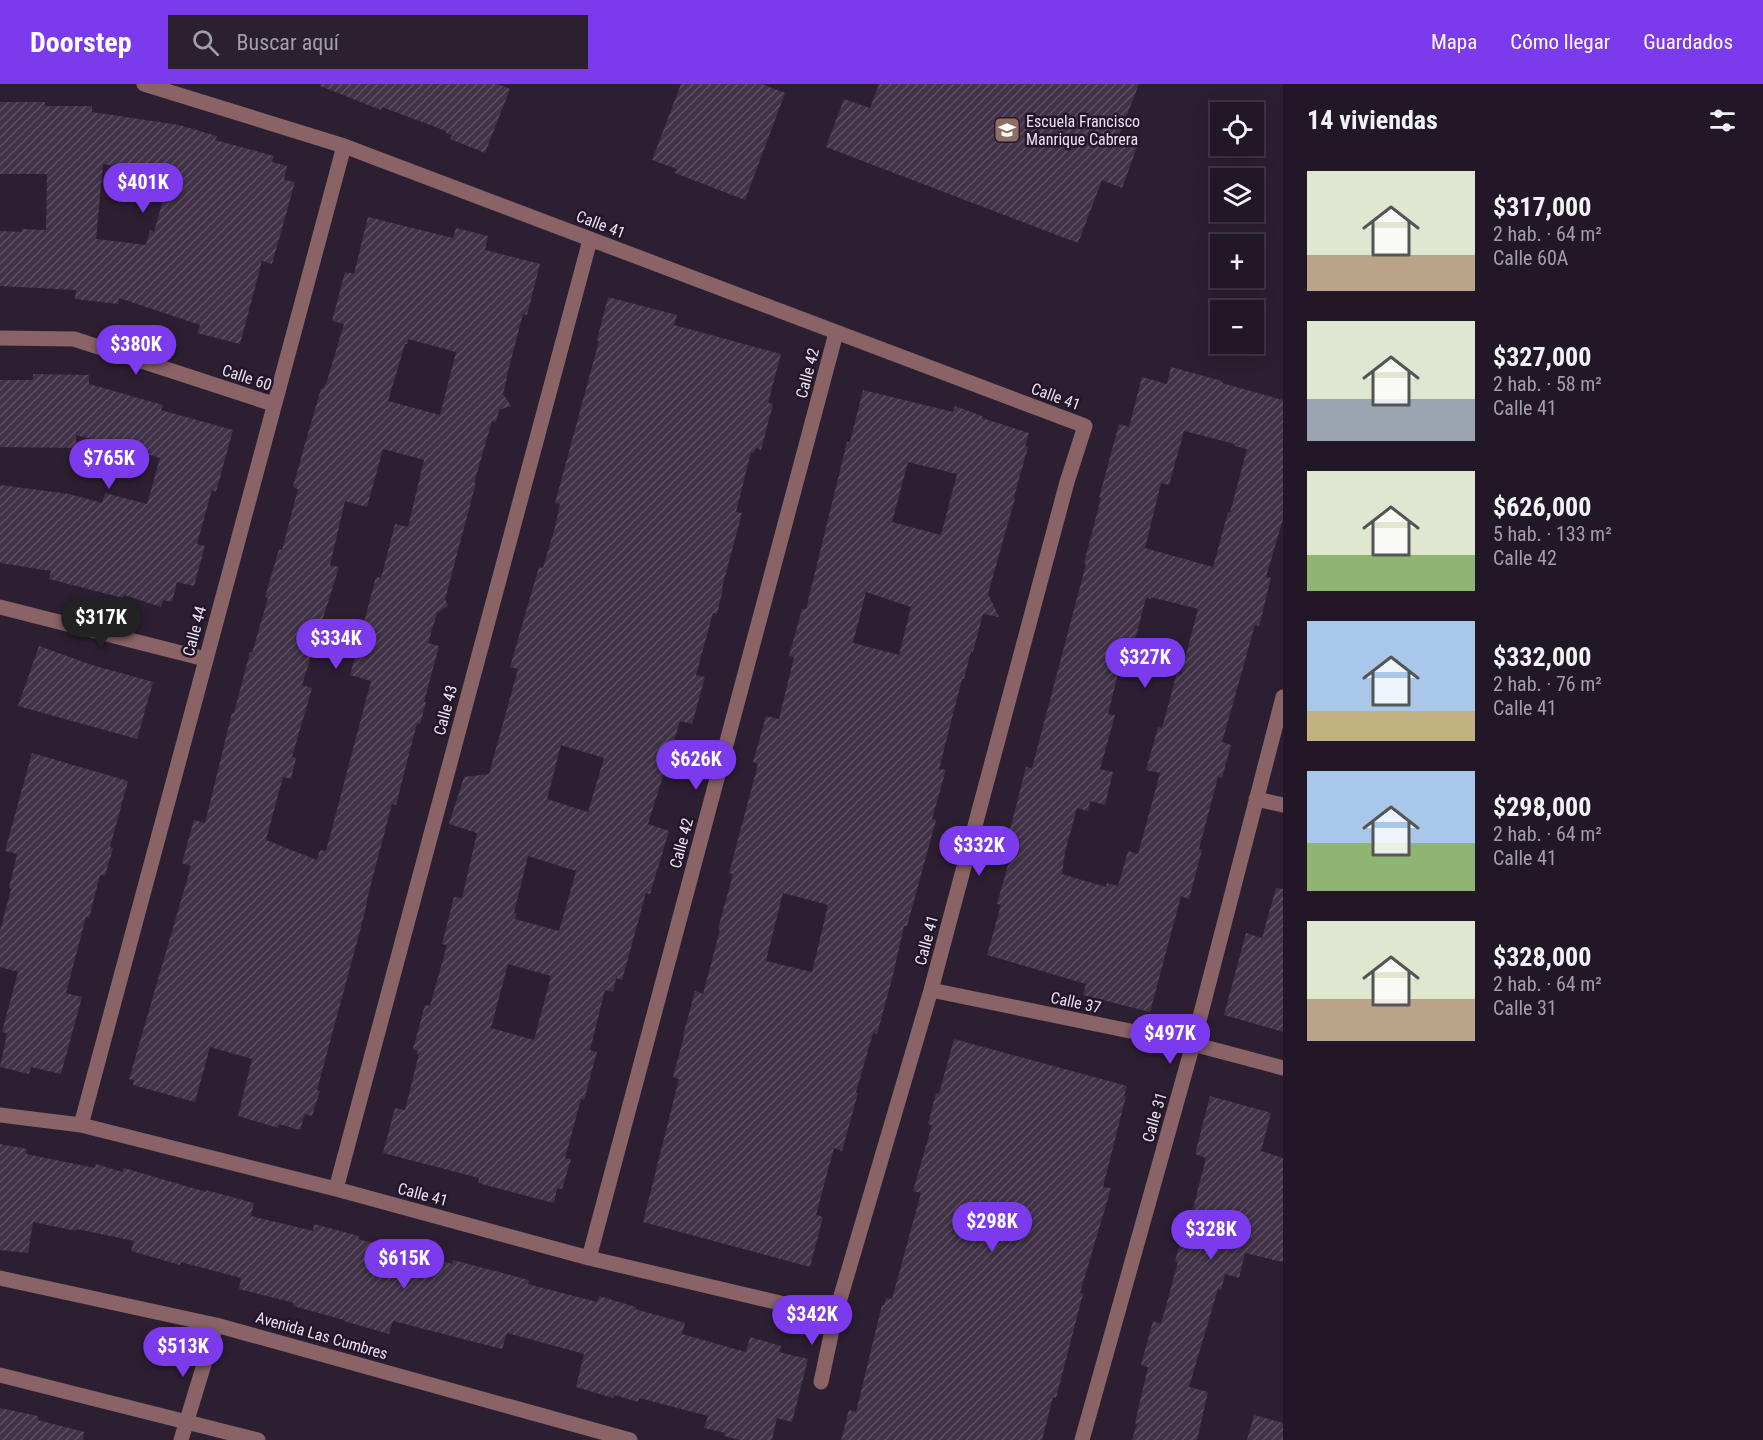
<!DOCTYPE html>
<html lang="es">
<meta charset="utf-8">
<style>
body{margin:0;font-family:"Roboto Condensed",sans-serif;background:#2a202e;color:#f1f3f6;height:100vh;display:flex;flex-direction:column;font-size:22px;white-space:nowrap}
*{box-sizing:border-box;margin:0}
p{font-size:20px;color:#a29fa7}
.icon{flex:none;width:33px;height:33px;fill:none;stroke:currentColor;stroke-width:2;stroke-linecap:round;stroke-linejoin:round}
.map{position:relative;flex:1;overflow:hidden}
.drawer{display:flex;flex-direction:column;background:#221726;width:480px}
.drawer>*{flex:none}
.controls{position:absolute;left:1210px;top:18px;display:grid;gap:12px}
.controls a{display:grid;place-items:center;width:54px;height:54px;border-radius:0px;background:#221726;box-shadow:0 3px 15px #0003,0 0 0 2px #3f3643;font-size:30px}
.price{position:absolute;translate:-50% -51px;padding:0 14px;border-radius:21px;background:#7c3aed;color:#fff;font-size:20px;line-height:39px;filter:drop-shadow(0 2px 3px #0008)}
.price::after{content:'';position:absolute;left:50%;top:36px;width:18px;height:14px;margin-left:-9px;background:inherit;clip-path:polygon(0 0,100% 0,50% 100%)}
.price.selected{background:#222;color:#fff}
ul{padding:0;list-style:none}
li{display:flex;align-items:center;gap:18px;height:150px;padding:0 24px}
li span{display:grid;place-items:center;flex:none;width:168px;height:120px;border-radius:0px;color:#555}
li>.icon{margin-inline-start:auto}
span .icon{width:72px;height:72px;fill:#fffc;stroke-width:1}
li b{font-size:26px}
h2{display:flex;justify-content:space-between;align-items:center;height:72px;padding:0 24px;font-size:26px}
header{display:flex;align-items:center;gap:36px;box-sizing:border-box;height:84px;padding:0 30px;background:#7c3aed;color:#fff}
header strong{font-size:28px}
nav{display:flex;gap:33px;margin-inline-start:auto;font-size:21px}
.search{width:420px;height:54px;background:#2a202e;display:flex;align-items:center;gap:15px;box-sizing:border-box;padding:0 21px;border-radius:0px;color:#a29fa7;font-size:22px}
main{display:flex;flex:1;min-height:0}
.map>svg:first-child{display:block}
.building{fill:url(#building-hatch);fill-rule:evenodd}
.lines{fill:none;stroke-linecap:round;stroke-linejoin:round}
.minor{stroke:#896366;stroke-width:15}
.labels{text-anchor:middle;stroke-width:5;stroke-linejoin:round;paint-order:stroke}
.poi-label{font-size:16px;fill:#ece2f0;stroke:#231628;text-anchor:start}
.street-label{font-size:16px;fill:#ece2f0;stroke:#231628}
</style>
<header>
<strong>Doorstep</strong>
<div class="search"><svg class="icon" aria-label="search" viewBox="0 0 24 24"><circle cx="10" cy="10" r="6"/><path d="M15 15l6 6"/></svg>Buscar aquí</div>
<nav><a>Mapa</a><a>Cómo llegar</a><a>Guardados</a></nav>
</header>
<main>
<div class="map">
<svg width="1283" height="1356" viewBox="0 0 1283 1356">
<defs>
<pattern id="building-hatch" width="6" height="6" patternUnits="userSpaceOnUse" patternTransform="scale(1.5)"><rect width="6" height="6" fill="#423348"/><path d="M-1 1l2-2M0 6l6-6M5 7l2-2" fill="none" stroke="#5d5063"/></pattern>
</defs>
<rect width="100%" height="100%" fill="#2d1f32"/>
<path class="building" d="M320,0H497L510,5L485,69L450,55L452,51L446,49V47L382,23L381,26L320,2Z
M681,0H762L785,9L745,116L675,89L677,85L652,76Z
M879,0H1139L1119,51L1139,58L1122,104L1102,96L1078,159L826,63L844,15L870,24Z
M0,18H45V22H92V28L179,41L217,52L215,56L274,72L272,78L287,82L284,96L295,98L272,180L262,177L240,260L197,249L200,241L119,214L118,220L75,215L76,206L0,202V147L22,148V145L46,146L47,90H0ZM103,80L145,87L169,94L154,148L150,146L146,161L96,155Z
M368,133L453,154L456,144L488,152L485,166L540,180L527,231L523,230L506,295H507L503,310L511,322L499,326L496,338L492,337L474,399H476L445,515L448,522L437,529L428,559L439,562L424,618H426L420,640L417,639L396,721L392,720L369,807L365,828L317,1006L320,1007L312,1032L305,1030L300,1046L279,1040L278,1044L238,1032L252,975L210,963L195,1018L133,1001L134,996L129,995L191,782L182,779L194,736L205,739L232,629H234L250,568L252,569L268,514L265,513L279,465L282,466L298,405L293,403L304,363L321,305H323L327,297L344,240L332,237L345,188L354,190ZM408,255L456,268L440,331L388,317L405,260H407ZM383,365L424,376L408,443L395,440L381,494L376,493L350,591L371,597L326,767L320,766L317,776L266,756L283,693L291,695L296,674L292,673L312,604L302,601L339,483L330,481L345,417L367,423Z
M608,213L677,231L674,241L781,270L768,319L773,320L761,366L756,364L754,369L751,368L736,428L742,429L722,504L723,505L717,530L713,529L696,591L705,593L692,640L680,637L648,740L669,747L650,810L646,809L622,896L616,894L613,908L605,906L590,966L597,968L584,1016L581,1015L565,1074L571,1075L562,1105L557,1104L554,1119L478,1099L479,1094L383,1069L395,1024L405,1026L419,970H417L418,967L413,965L425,921L430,922L447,861L442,860L454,813L462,814L477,749L449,740L464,693L489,690L518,585L510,583L539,483L543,484L555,443L560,420L555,419L599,257L597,256ZM561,661L604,674L588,728L547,715ZM528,772L576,787L559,847L515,835L517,829H514ZM508,880L551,892L534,956L491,944Z
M1171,283L1222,297V299L1283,316V435L1266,493L1271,494L1259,542L1255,541L1222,658L1231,661L1222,694L1218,693L1199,765L1202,766L1189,815L1181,812L1150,928L1083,911L1086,900L987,871L1001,821L997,820L1012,767L1005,765L1026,683L1032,684L1086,480L1084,479L1101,414H1099L1119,340L1129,343L1142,293L1167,300ZM1184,347L1235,360L1234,362L1247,365L1230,429L1228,428L1213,483L1145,464L1161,399L1169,401ZM1151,513L1198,525L1181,590L1177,589L1162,644L1158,643L1146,686L1160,689L1138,770L1128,767L1118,802L1107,799L1106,803L1062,790L1065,768L1077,724L1088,727L1090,717L1105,721L1113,688L1100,685L1115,631L1108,630L1124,565L1132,567L1146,514L1151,515Z
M33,290L89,291V300L163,321L161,326L233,346L216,408L212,406L197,460L205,462L194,502L177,498L172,518L163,516L161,523L124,511L123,514L49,495L51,487L0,479V401L69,410L102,419L105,409L147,420L160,374L76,351V364L0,363V296H33Z
M863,306L953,328L955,322L982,332V334L1029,349L1025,362L1028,363L1014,413L1015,414L988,510L999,533L983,530L973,568L971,567L964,595H962L939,685L946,686L932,735L936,736L907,842H904L892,895L877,950L873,949L856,1008L858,1009L842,1067L834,1064L816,1131L823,1133L810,1183L643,1138L679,995L673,993L684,952H683L695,907L703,910L720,846L718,845L733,790L729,789L758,680L753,678L766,632L779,635L794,573L789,572L802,525H806L847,358H850ZM908,378L957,390L941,451L892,438ZM866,508L911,523L899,571L853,559ZM783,809L828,821L812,888L766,877Z
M39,562L92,581L153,598L137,655L18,622Z
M32,669L128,697L110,763L113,764L105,792L100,791L89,834L86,833L66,909L82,913L61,990L31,983L29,990L0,983L7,949L2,948L18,888L0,883V847L11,805L9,804L17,770L5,767Z
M1276,804L1283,805V948L1224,931L1246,849L1262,854Z
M954,955L1127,1002L1124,1012H1126L1103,1103L1111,1104L1080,1209L1083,1210L1056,1314L1053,1313L1042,1356H841L849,1326L856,1328L882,1221H884L886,1214L892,1215L921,1109L913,1107L932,1041L928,1040L936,1009L939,1010Z
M1210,1012L1271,1029L1261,1067L1283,1074V1178L1245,1169L1239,1194L1225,1190L1221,1206L1218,1205L1189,1303L1208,1308L1197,1356H1132L1137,1340L1135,1339L1148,1283L1141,1281L1153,1237L1161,1240L1178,1178H1175L1187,1131L1191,1132L1206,1074L1195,1070Z
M0,1060L27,1065L26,1070L95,1084L96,1080L122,1088L124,1084L206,1108V1106L254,1119L251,1132L313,1147L314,1140L359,1152L358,1155L421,1172V1171L452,1180L453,1176L529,1196L528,1200L597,1218L599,1212L636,1223L635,1225L685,1239L682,1250L746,1268L750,1253L781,1262L779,1268L808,1275L792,1338L777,1334L772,1356H740L724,1352L725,1349L704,1344L708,1332L639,1314L638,1318L614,1311L613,1314L576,1303L584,1270L507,1249L502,1265L393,1237L389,1250L344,1237V1236L293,1222L294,1219L239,1205L241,1194L181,1178L180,1181L131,1167L134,1157L77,1145L76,1147L33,1138L28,1169L0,1166Z
M0,1324L38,1332V1336L84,1348L83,1356H0Z
M1254,1331L1283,1339V1356H1247Z"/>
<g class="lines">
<path class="minor" d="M144,0L344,62L1085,342L1067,398L931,906L835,1232L821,1298
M0,254L74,255L273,320
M0,523L205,575
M1256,715L1283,721
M931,906L1193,960L1283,984
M0,1031L81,1041L336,1105L589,1174L835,1232
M81,1041L344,62
M336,1105L590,156
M589,1174L836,249
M0,1194L216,1241L630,1356
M0,1291L258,1356
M181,1356L216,1241
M1082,1356L1193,960L1283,613"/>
</g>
<defs>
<symbol id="school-square" viewBox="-11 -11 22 22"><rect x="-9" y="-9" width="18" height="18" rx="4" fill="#8d6e63" stroke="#231628"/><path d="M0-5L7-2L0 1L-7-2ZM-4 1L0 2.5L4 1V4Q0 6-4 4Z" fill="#fff"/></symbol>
</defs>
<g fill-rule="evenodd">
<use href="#school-square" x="992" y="31" width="30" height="30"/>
</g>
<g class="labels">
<g class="poi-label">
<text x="1026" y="43">Escuela Francisco<tspan x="1026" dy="18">Manrique Cabrera</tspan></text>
</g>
<g class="street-label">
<text transform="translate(601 140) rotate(21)" y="6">Calle 41</text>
<text transform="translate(807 289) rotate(-75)" y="6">Calle 42</text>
<text transform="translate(247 293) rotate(18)" y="6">Calle 60</text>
<text transform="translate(1056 312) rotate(20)" y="6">Calle 41</text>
<text transform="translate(194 547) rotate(-75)" y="6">Calle 44</text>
<text transform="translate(445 626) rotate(-75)" y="6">Calle 43</text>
<text transform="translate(681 759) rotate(-75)" y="6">Calle 42</text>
<text transform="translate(926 856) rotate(-75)" y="6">Calle 41</text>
<text transform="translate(1076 918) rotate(12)" y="6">Calle 37</text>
<text transform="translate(1154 1033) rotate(-74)" y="6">Calle 31</text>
<text transform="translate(423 1110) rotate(15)" y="6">Calle 41</text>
<text transform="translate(322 1251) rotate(16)" y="6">Avenida Las Cumbres</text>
</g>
</g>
</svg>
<div class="controls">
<a><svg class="icon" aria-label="locate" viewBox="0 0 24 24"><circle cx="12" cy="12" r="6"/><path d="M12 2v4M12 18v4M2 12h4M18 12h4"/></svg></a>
<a><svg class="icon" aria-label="layers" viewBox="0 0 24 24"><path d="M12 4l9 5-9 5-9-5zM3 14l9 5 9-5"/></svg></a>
<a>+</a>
<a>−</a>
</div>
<b class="price" style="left:143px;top:130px">$401K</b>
<b class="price" style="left:136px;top:292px">$380K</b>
<b class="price" style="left:109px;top:406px">$765K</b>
<b class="price selected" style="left:101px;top:565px">$317K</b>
<b class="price" style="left:336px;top:586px">$334K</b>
<b class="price" style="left:1145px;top:605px">$327K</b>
<b class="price" style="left:696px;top:707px">$626K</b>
<b class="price" style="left:979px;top:793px">$332K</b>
<b class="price" style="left:1170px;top:981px">$497K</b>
<b class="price" style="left:992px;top:1169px">$298K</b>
<b class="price" style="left:1211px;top:1177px">$328K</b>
<b class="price" style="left:404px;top:1206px">$615K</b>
<b class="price" style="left:812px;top:1262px">$342K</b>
<b class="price" style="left:183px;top:1294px">$513K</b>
</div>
<section class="drawer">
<h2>14 viviendas<svg class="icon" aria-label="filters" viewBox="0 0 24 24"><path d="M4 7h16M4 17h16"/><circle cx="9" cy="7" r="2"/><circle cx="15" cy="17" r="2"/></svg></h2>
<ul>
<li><span style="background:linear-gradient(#dfe7d0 70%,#b9a48a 0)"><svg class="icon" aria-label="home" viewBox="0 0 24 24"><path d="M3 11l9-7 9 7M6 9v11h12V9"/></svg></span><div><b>$317,000</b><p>2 hab. · 64 m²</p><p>Calle 60A</p></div></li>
<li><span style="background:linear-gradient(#dfe7d0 65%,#9aa5b1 0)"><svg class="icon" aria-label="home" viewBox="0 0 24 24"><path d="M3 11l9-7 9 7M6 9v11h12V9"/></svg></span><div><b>$327,000</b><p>2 hab. · 58 m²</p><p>Calle 41</p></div></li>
<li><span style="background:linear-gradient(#dfe7d0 70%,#8fb573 0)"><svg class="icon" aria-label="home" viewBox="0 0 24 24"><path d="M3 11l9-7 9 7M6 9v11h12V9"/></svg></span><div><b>$626,000</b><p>5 hab. · 133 m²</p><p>Calle 42</p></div></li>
<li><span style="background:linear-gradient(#a9c7e8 75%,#c2b280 0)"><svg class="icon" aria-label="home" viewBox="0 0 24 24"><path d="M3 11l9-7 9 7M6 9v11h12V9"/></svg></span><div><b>$332,000</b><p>2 hab. · 76 m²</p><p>Calle 41</p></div></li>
<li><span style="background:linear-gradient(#a9c7e8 60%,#8fb573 0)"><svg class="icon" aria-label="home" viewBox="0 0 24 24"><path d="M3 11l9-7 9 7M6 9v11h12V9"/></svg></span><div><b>$298,000</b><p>2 hab. · 64 m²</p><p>Calle 41</p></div></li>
<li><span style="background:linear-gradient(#dfe7d0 65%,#b9a48a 0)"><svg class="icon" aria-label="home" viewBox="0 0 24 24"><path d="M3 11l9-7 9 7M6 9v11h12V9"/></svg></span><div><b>$328,000</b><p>2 hab. · 64 m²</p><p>Calle 31</p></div></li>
</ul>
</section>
</main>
